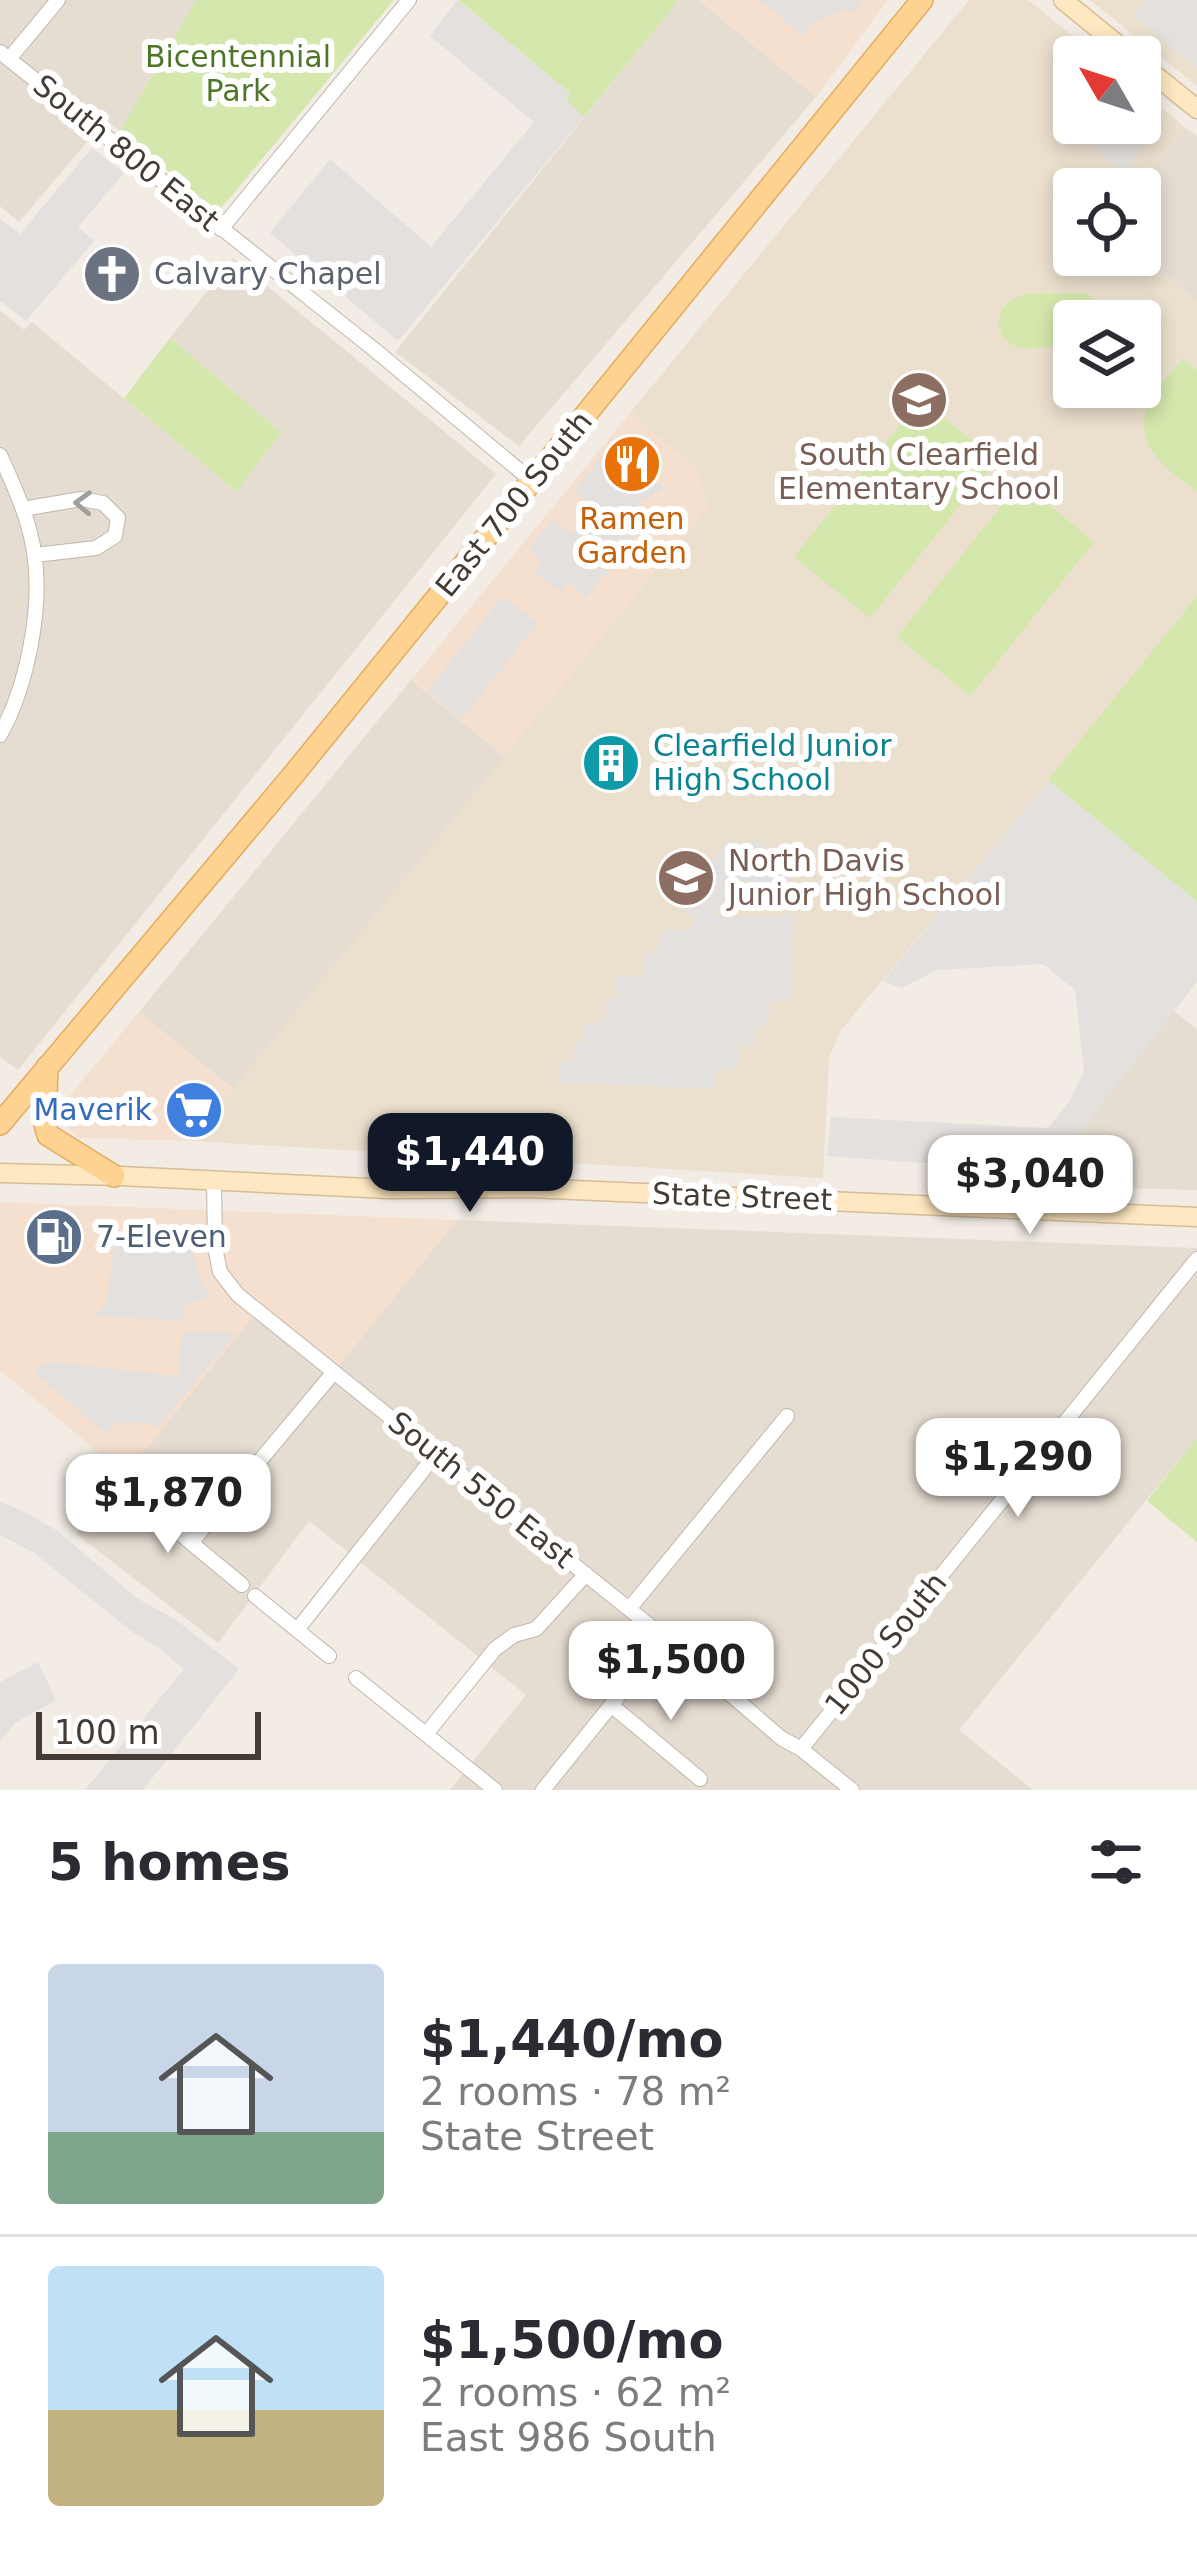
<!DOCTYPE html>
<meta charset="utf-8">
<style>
body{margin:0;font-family:"DejaVu Sans",sans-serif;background:#f2f2f3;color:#2b2b33;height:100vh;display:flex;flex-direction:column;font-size:45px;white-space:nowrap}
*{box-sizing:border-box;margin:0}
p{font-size:39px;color:#7c7c81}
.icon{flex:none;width:66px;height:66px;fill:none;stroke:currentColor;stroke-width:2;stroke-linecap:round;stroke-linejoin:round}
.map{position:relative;height:1790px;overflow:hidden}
.panel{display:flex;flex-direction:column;background:#fff;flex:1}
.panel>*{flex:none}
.needle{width:78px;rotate:309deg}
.tools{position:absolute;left:1053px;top:36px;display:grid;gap:24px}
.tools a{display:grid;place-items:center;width:108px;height:108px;border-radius:12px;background:#fff;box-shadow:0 6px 18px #0003;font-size:60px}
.scale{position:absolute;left:36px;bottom:30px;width:225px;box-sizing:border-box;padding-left:12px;border:6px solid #443c34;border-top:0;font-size:33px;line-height:42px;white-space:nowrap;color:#443c34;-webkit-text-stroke:9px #fff;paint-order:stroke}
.price{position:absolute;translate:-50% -102px;padding:0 27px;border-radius:24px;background:#fff;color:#222;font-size:39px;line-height:78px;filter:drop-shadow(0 3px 6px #0008)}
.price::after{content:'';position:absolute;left:50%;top:72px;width:36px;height:27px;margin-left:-18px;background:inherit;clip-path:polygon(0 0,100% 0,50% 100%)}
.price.current{background:#111827;color:#fff}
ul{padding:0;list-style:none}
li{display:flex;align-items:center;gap:36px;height:300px;padding:0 48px}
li+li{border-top:3px solid #e1e1e2}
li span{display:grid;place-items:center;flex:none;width:336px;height:240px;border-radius:12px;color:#555}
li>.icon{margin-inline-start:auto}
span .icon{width:144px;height:144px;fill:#fffc;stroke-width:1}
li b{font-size:51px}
h2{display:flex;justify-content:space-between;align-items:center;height:144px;padding:0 48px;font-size:51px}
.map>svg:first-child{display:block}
.residential{fill:#e6ddd2}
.commercial{fill:#f5e0cf}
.education{fill:#ebe0ce;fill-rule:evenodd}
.green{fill:#d4e7ac}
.parking{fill:#e3e0dd;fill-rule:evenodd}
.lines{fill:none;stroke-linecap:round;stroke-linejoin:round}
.street-casing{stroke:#c0b6aa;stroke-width:16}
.secondary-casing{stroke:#d6bd96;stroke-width:21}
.primary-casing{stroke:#e3ac61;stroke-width:24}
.street{stroke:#fff;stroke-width:14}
.secondary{stroke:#fee8c2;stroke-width:18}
.primary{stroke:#fed291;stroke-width:21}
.oneway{stroke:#a29e9a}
.labels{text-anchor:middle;stroke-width:12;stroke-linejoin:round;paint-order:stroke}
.park-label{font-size:30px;fill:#4f7628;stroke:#fff}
.street-label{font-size:30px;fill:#443c34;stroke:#fff}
.worship-label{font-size:30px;fill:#5b616d;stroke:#fff;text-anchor:start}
.education-label{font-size:30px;fill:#785e54;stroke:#fff}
.food-label{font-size:30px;fill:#c56008;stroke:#fff}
.culture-label{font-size:30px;fill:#0d838f;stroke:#fff;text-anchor:start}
.shop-label{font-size:30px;fill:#366cbe;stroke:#fff;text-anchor:end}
.service-label{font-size:30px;fill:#4e5e75;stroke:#fff;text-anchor:start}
</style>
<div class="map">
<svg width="1197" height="1790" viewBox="0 0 1197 1790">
<rect width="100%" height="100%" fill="#f2ece4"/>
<path class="residential" d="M0,0H196L120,131L106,120L19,222L0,206Z
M679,0H699L816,97L519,446L395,352Z
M1186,128L1197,136V301L1140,255V189H1137Z
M233,258L496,474L18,1070L0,1057V311L24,330L32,322L237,492L281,432L170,338Z
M411,680L505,757L233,1089L139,1012Z
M1174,1011L1197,1029V1190L1053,1186L1048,1172Z
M457,1220L1197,1248V1438L959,1730L1033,1790H450L526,1695L309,1521L218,1643L76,1534L256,1312L330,1372Z"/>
<path class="commercial" d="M699,0H888L816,97Z
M630,413L699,471L709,507L505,757L411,680Z
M139,1012L233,1089L190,1141L78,1138L69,1128L67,1119V1099Z
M0,1202L457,1220L334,1372L256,1313L125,1475L0,1370Z"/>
<path class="education" d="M969,0H1028L1099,57H1074V123H1140V90L1186,128L1137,189H1074V255H1140L1197,301V596L1049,781L841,1030L829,1058L823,1178L190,1141L708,507L699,471L630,413ZM1074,321H1140V387H1074Z
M1090,0H1197V86Z"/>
<path class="green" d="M196,0H394L218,212L120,131Z
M458,0H679L584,117L566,100L570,93Z
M1082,293C1097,298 1105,305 1103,321H1074V341C1058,344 1034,352 1018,347C993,340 993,307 1016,298C1035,290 1062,294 1082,293Z
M170,338L281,432L237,492L124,398Z
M1183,359L1197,370V491C1165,468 1127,442 1152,397C1160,383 1173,371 1183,359Z
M921,399L996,460L870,618L794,557Z
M1021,481L1094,542L970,696L897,637Z
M1197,596V902L1048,780Z
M1197,1438V1542L1147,1501Z"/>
<path class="parking" d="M457,0L570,93L567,101L584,117L398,341L270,233L330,159L431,247L534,122L430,36Z
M759,0H864L852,15L845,9L814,22L803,36Z
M1145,0H1197V68L1133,16Z
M1140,107L1162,125L1124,172L1092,148L1113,123H1140Z
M92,148L124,173L78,227L94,241L26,321L0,301V219L20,234Z
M603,455L639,484L648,473L664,487L657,494L639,501L653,514L586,598L569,583L561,592L535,573L542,562L528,549L553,519L571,533L593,506L574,490Z
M503,596L538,623L462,719L427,691Z
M1049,781L1197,902V982L1048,1172L827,1156L831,1117L1048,1128L1071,1099L1084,1070L1075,990L1043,964L937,970L902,988L883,981Z
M755,838L797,870L790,881L793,925L791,999L770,1002V1018L761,1029H755V1045L739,1047V1062L732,1071L715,1069V1089L559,1083V1062L572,1061L576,1042L585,1041L586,1023L604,1022L606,999L617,996L618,976L643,977L645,952L655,953L665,930H690L695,919L676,904L729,839L743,846ZM748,881L790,915V916L713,915L738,882Z
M116,1232L190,1234L200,1281L210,1297L184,1305L183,1321L94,1316L106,1303Z
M182,1331L236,1333L157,1428L150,1423H115L106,1434L35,1373L44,1361L178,1376Z
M0,1502L21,1510L56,1530L137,1598L176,1620L239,1669L143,1790H85L184,1669L156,1646L134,1633L33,1552L0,1535Z
M38,1662L56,1700L15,1723L0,1741V1682Z"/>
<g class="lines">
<defs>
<path id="street" d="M0,52L376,351L532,481
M9,59L58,0
M221,229L409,0
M0,455C14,486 29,518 34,552C43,607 27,687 0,735
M23,509L81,499L103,503L118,518L115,536L96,548L35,555
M214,1180L215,1247L220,1272L238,1295L665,1638L781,1738L801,1749L852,1790
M125,1488L242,1585
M191,1543L334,1372
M255,1596L329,1656
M629,1609L787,1416
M297,1630L436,1454
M356,1678L495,1790
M611,1705L700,1779
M426,1734L495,1649L514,1635L536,1629L586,1574
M801,1749L1197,1259
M543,1790L665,1638"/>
<path id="secondary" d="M1063,0L1133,57
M1140,63L1197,109
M0,1173L121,1176L388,1189L528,1188L1197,1217"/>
<path id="primary" d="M47,1067L45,1124L48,1135L114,1176
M0,1124L294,774L922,0"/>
</defs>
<use href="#street" class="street-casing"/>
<use href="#secondary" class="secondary-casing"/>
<use href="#primary" class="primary-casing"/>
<use href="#street" class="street"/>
<use href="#secondary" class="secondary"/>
<use href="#primary" class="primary"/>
</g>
<defs><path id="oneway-chevron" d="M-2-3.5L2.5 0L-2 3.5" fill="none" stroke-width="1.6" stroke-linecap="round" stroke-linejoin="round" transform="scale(3)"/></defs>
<use class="oneway" href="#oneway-chevron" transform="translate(83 503) rotate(-178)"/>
<defs>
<symbol id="church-disc" viewBox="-11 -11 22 22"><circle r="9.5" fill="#6b7280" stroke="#fff"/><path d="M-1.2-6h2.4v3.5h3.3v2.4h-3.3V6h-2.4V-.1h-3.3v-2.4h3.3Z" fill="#fff"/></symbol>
<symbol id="school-disc" viewBox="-11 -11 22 22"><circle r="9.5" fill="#8d6e63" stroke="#fff"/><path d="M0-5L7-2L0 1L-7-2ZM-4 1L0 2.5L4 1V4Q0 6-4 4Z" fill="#fff"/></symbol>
<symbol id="restaurant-disc" viewBox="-11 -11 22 22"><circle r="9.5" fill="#e8710a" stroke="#fff"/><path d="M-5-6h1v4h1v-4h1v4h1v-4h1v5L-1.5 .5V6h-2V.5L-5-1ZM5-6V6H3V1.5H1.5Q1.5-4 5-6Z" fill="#fff"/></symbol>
<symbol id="building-disc" viewBox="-11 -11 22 22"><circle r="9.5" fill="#0f9aa8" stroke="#fff"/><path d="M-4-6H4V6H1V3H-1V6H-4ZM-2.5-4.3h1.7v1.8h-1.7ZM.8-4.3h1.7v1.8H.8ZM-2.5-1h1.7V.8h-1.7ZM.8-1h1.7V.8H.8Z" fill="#fff"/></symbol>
<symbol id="supermarket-disc" viewBox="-11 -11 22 22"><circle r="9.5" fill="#3f7fe0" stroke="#fff"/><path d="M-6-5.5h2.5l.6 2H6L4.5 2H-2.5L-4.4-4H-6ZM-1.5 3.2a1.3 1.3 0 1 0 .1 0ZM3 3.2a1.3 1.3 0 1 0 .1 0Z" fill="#fff"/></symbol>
<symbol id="fuel-disc" viewBox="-11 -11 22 22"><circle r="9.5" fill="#5c6f8a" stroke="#fff"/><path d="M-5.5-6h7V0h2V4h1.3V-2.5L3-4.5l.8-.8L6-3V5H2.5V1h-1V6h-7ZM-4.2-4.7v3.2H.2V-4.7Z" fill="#fff"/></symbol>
</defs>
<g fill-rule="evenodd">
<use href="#church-disc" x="79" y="241" width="66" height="66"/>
<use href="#school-disc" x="886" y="367" width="66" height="66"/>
<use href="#restaurant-disc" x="599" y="431" width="66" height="66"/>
<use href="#building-disc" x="578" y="730" width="66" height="66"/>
<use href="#school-disc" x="653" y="845" width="66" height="66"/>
<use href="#supermarket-disc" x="161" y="1077" width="66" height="66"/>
<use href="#fuel-disc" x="21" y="1204" width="66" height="66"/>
</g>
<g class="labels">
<g class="park-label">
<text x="238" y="67">Bicentennial<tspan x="238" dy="34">Park</tspan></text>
</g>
<g class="street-label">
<text transform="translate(126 153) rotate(39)" y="10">South 800 East</text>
<text transform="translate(514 504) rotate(-51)" y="10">East 700 South</text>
<text transform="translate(742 1197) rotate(2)" y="10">State Street</text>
<text transform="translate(481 1490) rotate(39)" y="10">South 550 East</text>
<text transform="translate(886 1644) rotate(-51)" y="10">1000 South</text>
</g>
<g class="worship-label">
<text x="154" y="284">Calvary Chapel</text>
</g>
<g class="education-label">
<text x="919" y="465">South Clearfield<tspan x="919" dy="34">Elementary School</tspan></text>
<text x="728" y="871" text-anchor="start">North Davis<tspan x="728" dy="34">Junior High School</tspan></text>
</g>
<g class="food-label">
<text x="632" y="529">Ramen<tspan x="632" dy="34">Garden</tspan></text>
</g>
<g class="culture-label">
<text x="653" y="756">Clearfield Junior<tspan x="653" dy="34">High School</tspan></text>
</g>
<g class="shop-label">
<text x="152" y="1120">Maverik</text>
</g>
<g class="service-label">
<text x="96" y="1247">7-Eleven</text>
</g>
</g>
</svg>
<div class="tools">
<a><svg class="needle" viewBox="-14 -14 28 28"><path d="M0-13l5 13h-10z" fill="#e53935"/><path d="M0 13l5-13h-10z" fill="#7c7c81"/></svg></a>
<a><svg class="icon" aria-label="locate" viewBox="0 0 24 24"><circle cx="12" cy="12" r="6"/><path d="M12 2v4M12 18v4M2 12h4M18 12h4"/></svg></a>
<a><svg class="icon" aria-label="layers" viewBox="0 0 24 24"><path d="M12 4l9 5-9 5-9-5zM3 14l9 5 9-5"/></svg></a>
</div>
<div class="scale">100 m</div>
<b class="price current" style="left:470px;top:1215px">$1,440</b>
<b class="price" style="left:1030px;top:1237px">$3,040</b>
<b class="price" style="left:1018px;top:1520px">$1,290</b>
<b class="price" style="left:168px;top:1556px">$1,870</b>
<b class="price" style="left:671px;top:1723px">$1,500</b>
</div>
<section class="panel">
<h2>5 homes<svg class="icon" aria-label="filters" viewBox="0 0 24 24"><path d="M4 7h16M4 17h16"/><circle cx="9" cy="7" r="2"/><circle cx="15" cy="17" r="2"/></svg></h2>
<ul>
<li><span style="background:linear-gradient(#c9d6e8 70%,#7fa58c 0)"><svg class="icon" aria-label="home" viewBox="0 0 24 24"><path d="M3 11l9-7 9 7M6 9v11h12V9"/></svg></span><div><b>$1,440/mo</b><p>2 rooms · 78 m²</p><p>State Street</p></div></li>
<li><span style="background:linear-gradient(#bfe0f5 60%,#c2b280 0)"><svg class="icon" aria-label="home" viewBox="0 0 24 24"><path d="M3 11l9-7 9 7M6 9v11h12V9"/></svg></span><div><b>$1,500/mo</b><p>2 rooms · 62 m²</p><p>East 986 South</p></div></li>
</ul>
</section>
